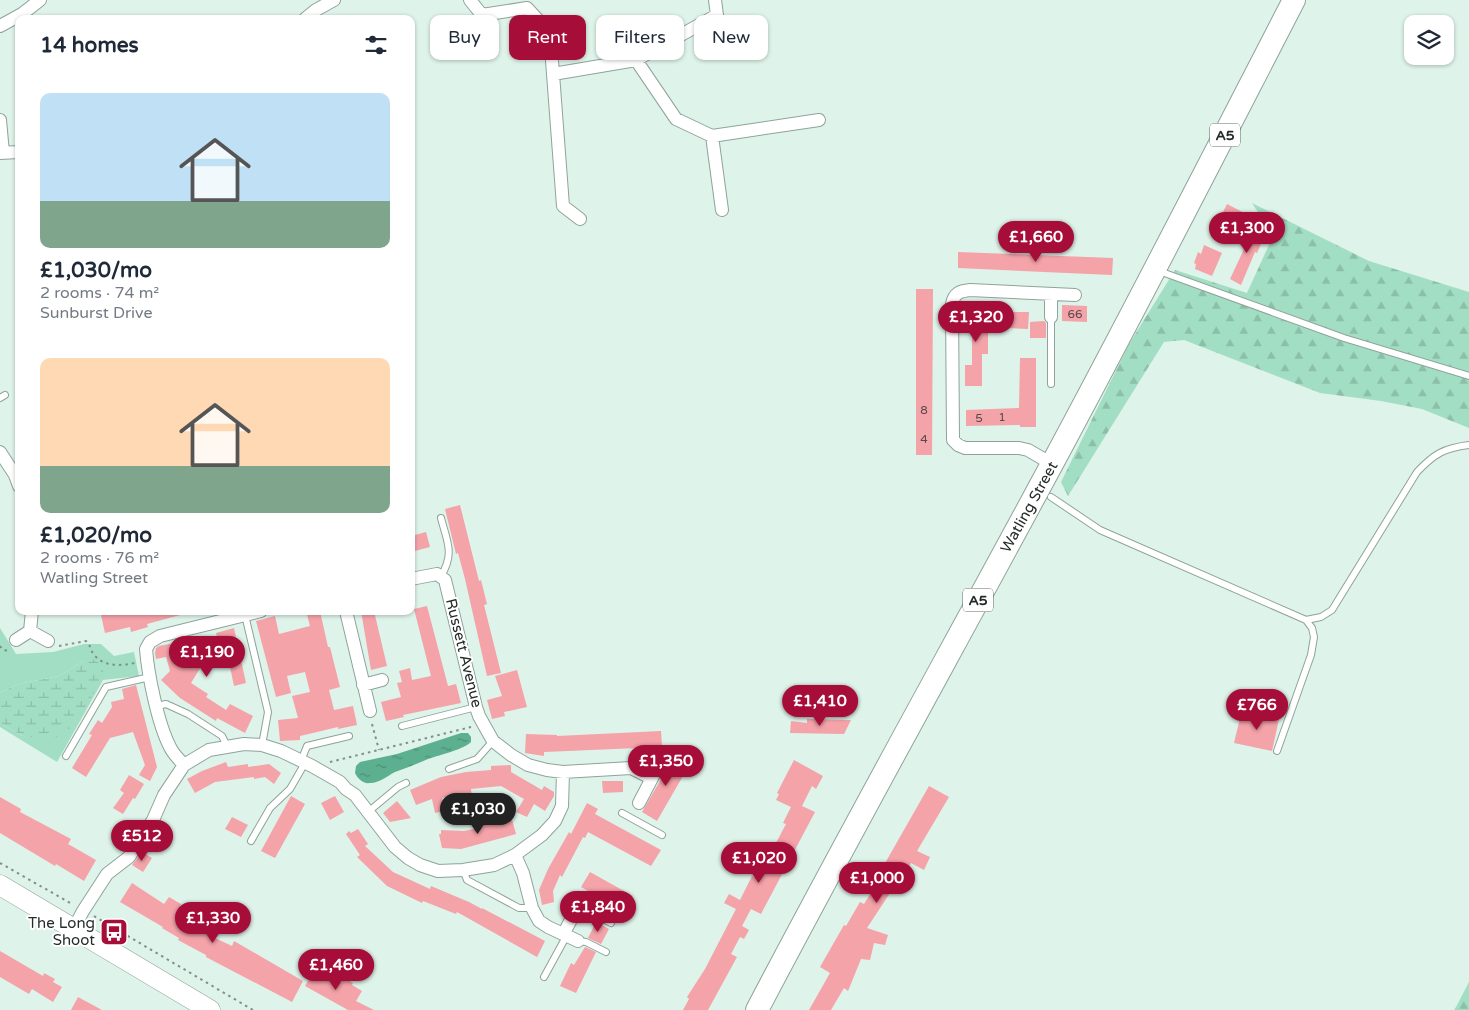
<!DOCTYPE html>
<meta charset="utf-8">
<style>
body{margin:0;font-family:"Varela Round",sans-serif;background:#f6f6f7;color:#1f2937;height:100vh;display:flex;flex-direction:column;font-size:19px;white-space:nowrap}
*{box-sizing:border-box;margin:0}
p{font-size:16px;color:#747a83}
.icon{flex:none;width:28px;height:28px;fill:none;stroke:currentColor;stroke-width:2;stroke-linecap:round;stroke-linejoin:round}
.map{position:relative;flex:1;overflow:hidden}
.drawer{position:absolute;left:15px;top:15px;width:400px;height:600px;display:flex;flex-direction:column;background:#fff;border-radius:10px;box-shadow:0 1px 4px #0004}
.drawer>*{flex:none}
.guide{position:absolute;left:430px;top:15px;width:475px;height:45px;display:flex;gap:10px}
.controls{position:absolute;left:1404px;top:15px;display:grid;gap:10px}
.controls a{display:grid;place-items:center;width:50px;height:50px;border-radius:10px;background:#fff;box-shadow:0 1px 4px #0004;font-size:25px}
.price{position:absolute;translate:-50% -42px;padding:0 11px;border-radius:18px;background:#a60d39;color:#fff;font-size:16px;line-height:32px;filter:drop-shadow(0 1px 2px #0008)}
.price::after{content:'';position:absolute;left:50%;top:30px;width:15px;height:11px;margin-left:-8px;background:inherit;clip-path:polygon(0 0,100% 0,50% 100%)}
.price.on{background:#222;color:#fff}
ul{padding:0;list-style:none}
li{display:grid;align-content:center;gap:10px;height:265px;padding:0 25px}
li span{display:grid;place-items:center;height:155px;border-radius:10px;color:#555}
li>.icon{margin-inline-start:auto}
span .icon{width:90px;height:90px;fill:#fffc;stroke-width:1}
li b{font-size:21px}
h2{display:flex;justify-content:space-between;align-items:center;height:60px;padding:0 25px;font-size:21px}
.tag{padding:0 18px;border-radius:10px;background:#fff;box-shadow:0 1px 4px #0004;font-size:18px;line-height:45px}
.tag.on{background:#a60d39;color:#fff}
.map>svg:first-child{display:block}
.green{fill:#a2dec4}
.forest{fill:url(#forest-firs)}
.wetland{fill:url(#wetland-marsh)}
.water{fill:url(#water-ripples)}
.building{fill:#f4a3a9}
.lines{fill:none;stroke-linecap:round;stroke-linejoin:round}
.lane-casing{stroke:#8fa39a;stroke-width:8}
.street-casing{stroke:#8fa39a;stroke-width:14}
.primary-casing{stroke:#8fa39a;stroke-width:21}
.highway-casing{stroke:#8fa39a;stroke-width:24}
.path{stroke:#818f88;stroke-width:2;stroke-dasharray:2.5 4;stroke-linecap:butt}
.lane{stroke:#fff;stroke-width:6}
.street{stroke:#fff;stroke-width:12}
.primary{stroke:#fff;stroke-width:20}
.highway{stroke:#fff;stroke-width:22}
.labels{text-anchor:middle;stroke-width:4;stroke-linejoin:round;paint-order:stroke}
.number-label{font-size:12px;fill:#584a48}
.shield{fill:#fff;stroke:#666b68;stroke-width:1}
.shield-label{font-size:14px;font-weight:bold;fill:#242c28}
.street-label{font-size:15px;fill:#242c28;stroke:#fff}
.poi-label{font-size:15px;fill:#242c28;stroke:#fff;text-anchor:end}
</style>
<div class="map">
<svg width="1469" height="1010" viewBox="0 0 1469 1010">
<defs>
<pattern id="forest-firs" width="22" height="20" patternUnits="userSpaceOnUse" patternTransform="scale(1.25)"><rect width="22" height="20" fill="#a2dec4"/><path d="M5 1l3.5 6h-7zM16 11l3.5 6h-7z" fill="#8bbfa8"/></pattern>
<pattern id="wetland-marsh" width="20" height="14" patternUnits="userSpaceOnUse" patternTransform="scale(1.25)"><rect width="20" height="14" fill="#a2dec4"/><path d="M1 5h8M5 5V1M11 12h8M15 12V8" fill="none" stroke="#8bbfa8"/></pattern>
<pattern id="water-ripples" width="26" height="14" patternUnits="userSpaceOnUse" patternTransform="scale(1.25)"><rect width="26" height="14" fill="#5cb08f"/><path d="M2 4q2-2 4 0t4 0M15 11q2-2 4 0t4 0" fill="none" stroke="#4c8f75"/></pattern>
</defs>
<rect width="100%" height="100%" fill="#def3e9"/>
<path class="green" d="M0,628L16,654L53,652L84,644H101L114,656L134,652L139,676L103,680L57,762L0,727V723L23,736L85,660L59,676L18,684L0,693Z"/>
<path class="forest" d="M1252,203L1369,261L1469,292V428L1422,409L1381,401L1320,393L1184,340L1164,342L1068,496L1061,482L1129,344L1175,270L1247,293L1273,236Z
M1469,982V1010H1454L1456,1007Z"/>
<path class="wetland" d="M93,659L102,665L104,677L73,726L57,737L47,739L23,736L0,723V693L18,684L59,676L85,660Z"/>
<path class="water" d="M461,733H468L471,737V742C465,749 439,755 428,759C417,764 406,768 395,772C387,776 380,783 370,783C363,784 358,779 355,773L356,766L360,762L397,754Z"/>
<path class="building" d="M1227,204L1250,216L1241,231L1229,226L1231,222L1221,216Z
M1249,227L1265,235L1257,253L1255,252L1241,285L1230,279L1245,247L1240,245Z
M1204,245L1222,253L1212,276L1195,269L1196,264L1194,263L1198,252L1201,254Z
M958,252L1113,258L1112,275L958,268Z
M916,289H933L932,455H916Z
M966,301H983V329H988V354H982V386H965V365H972V322H967Z
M1062,305L1087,306V322L1062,321Z
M1007,312H1029L1028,329L1007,328Z
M1044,321L1046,323V338H1030V322Z
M1020,358H1036V427H1020V425L966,426V410L1019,408Z
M460,505L479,581L481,580L487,604L484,605L501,673L487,676L465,579L458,553L456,554L445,509Z
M426,532L430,547L411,552V536Z
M427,606L448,686L456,684L461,703L403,715L404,717L386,721L381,702L401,697L397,683L402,682L399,671L410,668L412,680L431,676L414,609Z
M116,611H184V614L147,624L148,627L131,632L130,627L105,633L101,615Z
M306,611H320L328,647H330L340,687L329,690L334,710L353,706L357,725L338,729V727L300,736V740L280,741L278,720L298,718L292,696L310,692L305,672L287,676L291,693L276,697L256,621L275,616L279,634L310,626Z
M361,611H374L387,666L371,670Z
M234,628L246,683L234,686L230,667L224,668L222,661L202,665L191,683L208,694L206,697L226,710L230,704L253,716L245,733L217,718L216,721L180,698L161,680L170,671L166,657L156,659L155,653L156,648L159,646L174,643L177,658H179L207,651L206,648L219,645L216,633Z
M517,670L527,707L504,712L505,716L492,719L487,700L502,696L495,676Z
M136,685L157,767L150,781L139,775L145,765L133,732L110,738L86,777L72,768L92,735L89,734L98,720L102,723L112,707L111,702L124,699L122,689Z
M1242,710L1279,719L1272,751L1234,743Z
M807,719L851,720L844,734L790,733L791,721L807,723Z
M661,731L662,747L544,752V756L525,753L526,734L557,735V736Z
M673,753L691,762L657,821L642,812L668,767Z
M794,760L823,776L816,789L812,786L802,806L815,812L761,914L751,909L742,926L749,930L744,939L740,937L731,954L737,957L708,1010H683L689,999L687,997L705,969L736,909L724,903L729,894L740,900L752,876L757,879L786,824L783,823L791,807L776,800L779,794L777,793Z
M226,762L228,767L248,764V767L269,764L281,773L274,784L265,777L254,779V777L215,782L195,793L187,779L202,771Z
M511,765V772L542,790L544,786L554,792V796L545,811L534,804L527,817L516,812L524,799L501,786L471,789L473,805L463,806L462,793L442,798L445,811L435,813L432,799L416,805L410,790L441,777L466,772L491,770V766Z
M129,775L144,784L135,799L133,798L123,814L113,808L124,793L120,790Z
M602,781H623V792L603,793Z
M929,786L949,797L917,851L930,857L924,870L911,863L895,894L890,893L867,928L888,935L885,945L874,943L870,960L861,959L848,991L844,988L831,1010H809L830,973L820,967L844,925L846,926L860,902L864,904L883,873L880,872Z
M291,796L305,804L275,858L261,851Z
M335,796L344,812L330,820L321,803Z
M0,797L21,809L20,812L71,839L68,844L96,860L84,881L56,864L55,866L0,833Z
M397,801L411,818L390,822L383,813Z
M587,803L598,809L595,814L661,850L651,866L588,832L585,838L583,837L562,877L560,875L553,891L554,902L542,905L539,890L548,869L569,832L571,834Z
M511,816L516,834L461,849L442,848L439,834H441V830L464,831L483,827L482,825Z
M232,817L248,825L241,837L225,829Z
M358,829L368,844L365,846L393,872L430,889L431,886L469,902L482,909V908L545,941L537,957L457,912L456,914L423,901L422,903L387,886L357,857L360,855L346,834L349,831L351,833Z
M142,852L152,858L143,872L132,865Z
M590,872L633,896L625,912L581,887Z
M132,883L164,904L169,897L181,904L178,910L188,916L185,922L215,939V938L232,946L234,941L303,981L292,1002L206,957V955L178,940L179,938L162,928L163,927L120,902Z
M596,922L609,929L601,944L588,938Z
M585,947L596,952L576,993L560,986L571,963L574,965Z
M0,951L43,976L44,973L55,979L53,982L62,987L53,1002L32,989L29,994L0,977Z
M315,969L341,983L344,978L353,983L352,985L362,991L356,1001L374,1010H348L305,986Z
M78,997L102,1010H71Z"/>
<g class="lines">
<defs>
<path id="lane" d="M1159,271L1344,338L1469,376
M1051,317V384
M0,398L5,395
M1051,497L1100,530L1306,620L1312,628L1314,637L1311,655L1277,751
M441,576C455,553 447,542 441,518
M245,615L268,712L262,745
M1306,620L1321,617L1332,610L1417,472C1434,454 1444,448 1469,445
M157,706L166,704L188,714L222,736L227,746
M402,726L476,707
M66,756L106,687L150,677
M301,761L307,746L349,736
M449,769L477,759L493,741
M368,812L398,787L406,783
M622,813L662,835
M251,841L270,808L290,789L305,763
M463,870L467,880L519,908H532
M577,908L581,907L611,923
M578,941L586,942L606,952
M544,977L567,935"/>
<path id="street" d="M470,0L482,15L527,8L550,33L553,74L636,60L717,15L715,0
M305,19L316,10L334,0
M0,26L22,14L40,0
M636,60L676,119L712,136L819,120
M553,74L563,206L580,219
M0,120L3,153
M712,136L722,210
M0,153L19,152
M1051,317V294
M0,452L15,475L19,486
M1052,464L1028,450L1019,448H965L958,445L953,440L952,304C954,293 960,291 970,290L1075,295
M411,579L437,574L445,580L476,707L479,716L493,741L511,755L528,765L547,770L563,772L631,768L651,778
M346,611L370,711
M30,631L32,611
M16,640L30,631L48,641
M363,685L382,680
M184,765C179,759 173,754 170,747C158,724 148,675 146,649L150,642L160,636L261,611
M639,803L662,759
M515,855L523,873L532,908L539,921L548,927L578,941
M74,928L83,911L107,874L129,857L153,820L164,795L184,765L209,750L244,744L262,745L281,751L312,766L340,782L346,789L355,795L395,847L408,858L420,865L438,871L463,870L494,865L515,855L542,835L555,821L562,806L563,772
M564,933L577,908"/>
<path id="primary" d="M0,885L210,1010"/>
<path id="highway" d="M757,1010C853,827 954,646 1052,464C1135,310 1214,155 1294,0"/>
</defs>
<use href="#lane" class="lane-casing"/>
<use href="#street" class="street-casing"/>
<use href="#primary" class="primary-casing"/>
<use href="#highway" class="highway-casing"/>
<path class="path" d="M0,646L3,650L10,651
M59,646L86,641C91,645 90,650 94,655C105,667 119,666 135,663
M372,724L379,750
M330,762L471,727
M0,863L72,904
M94,916L253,1010"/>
<use href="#lane" class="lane"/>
<use href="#street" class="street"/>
<use href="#primary" class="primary"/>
<use href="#highway" class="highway"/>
</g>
<defs>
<symbol id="bus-square" viewBox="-11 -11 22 22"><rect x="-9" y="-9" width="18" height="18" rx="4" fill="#a60d39" stroke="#fff"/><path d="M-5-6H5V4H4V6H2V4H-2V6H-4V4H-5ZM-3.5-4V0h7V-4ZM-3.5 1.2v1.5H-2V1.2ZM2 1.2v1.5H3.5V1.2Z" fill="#fff"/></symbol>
</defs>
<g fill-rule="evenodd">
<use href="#bus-square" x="98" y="916" width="32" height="32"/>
</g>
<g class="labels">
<g class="number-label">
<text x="1075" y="318">66</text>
<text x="924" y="414">8</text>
<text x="1002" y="421">1</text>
<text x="979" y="422">5</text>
<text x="924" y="443">4</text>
</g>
<g class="shield">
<rect x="1210" y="123.5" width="30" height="23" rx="4"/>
<rect x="963" y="588.5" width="30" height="23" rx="4"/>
</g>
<g class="shield-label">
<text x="1225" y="140">A5</text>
<text x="978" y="605">A5</text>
</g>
<g class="street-label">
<text transform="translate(1029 507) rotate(-61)" y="5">Watling Street</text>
<text transform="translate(464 653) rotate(76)" y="5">Russett Avenue</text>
</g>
<g class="poi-label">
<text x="95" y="928">The Long<tspan x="95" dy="17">Shoot</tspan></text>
</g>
</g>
</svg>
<div class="controls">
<a><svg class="icon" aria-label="layers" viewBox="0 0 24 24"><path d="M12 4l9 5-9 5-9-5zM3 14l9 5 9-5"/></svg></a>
</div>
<b class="price" style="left:1247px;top:254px">£1,300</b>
<b class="price" style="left:1036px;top:263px">£1,660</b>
<b class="price" style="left:976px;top:343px">£1,320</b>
<b class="price" style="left:207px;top:678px">£1,190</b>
<b class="price" style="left:820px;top:727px">£1,410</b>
<b class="price" style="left:1257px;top:731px">£766</b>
<b class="price" style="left:666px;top:787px">£1,350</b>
<b class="price on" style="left:478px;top:835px">£1,030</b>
<b class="price" style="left:142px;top:862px">£512</b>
<b class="price" style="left:759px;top:884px">£1,020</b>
<b class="price" style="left:877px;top:904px">£1,000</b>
<b class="price" style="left:598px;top:933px">£1,840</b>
<b class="price" style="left:213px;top:944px">£1,330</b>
<b class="price" style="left:336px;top:991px">£1,460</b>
<div class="guide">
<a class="tag">Buy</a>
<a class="tag on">Rent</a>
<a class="tag">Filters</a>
<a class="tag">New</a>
</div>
<section class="drawer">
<h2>14 homes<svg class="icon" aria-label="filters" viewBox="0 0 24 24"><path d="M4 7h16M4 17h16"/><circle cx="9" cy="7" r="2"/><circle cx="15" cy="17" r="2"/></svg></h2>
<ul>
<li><span style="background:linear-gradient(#bfe0f5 70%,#7fa58c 0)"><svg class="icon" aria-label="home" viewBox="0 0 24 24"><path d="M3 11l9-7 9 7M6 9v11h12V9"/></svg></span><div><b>£1,030/mo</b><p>2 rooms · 74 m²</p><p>Sunburst Drive</p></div></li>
<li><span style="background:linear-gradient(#ffd9b3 70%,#7fa58c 0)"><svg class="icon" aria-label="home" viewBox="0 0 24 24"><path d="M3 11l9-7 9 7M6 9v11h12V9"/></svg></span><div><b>£1,020/mo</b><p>2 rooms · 76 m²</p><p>Watling Street</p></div></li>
</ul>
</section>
</div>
